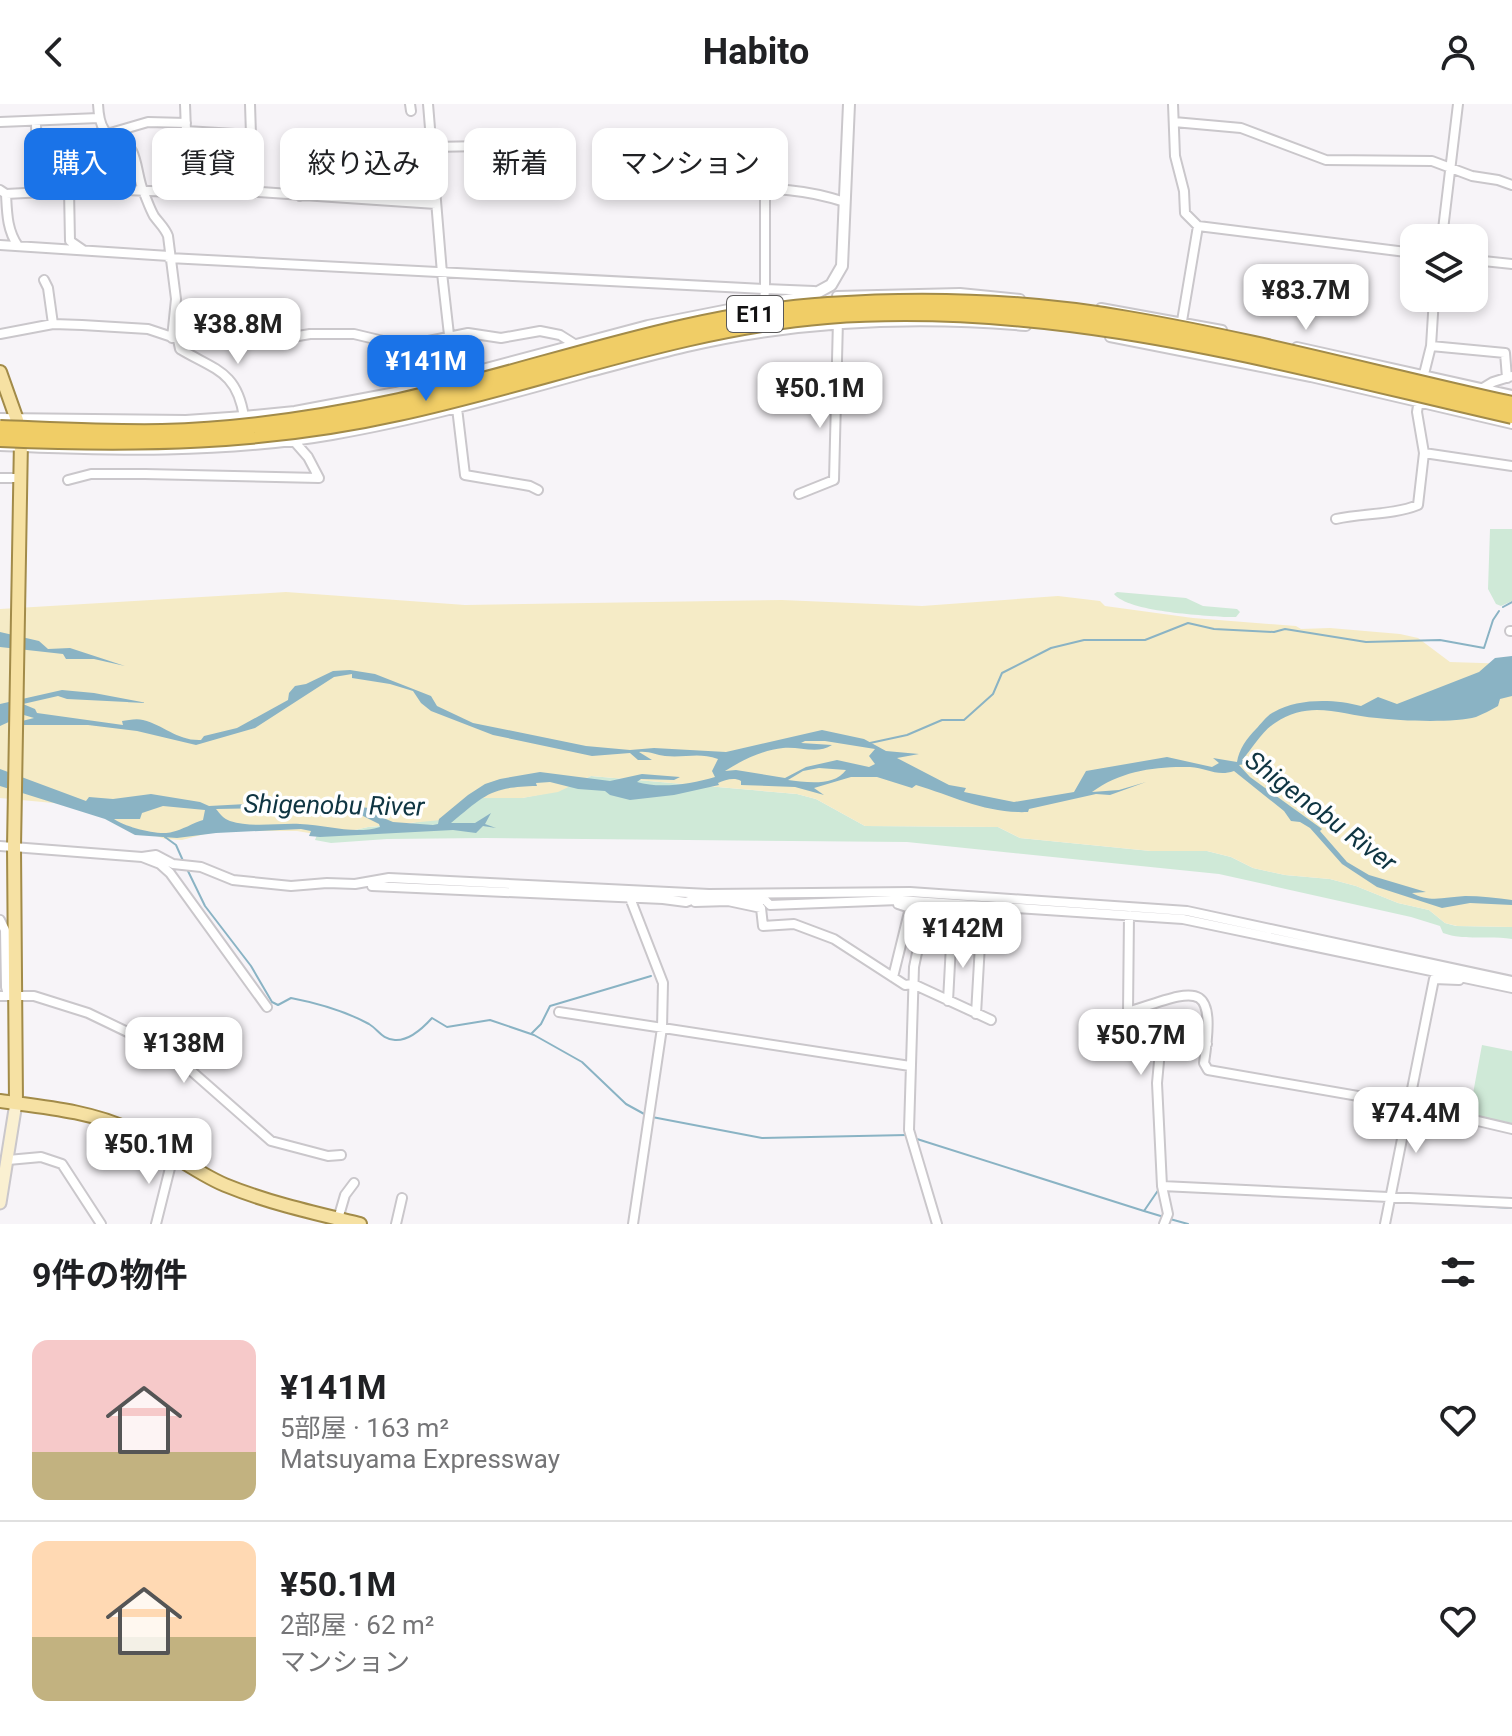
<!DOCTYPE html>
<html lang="ja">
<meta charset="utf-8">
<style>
body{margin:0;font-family:Roboto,"Noto Sans JP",sans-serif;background:#f2f2f2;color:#202124;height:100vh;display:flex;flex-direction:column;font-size:30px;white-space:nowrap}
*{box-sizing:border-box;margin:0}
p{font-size:26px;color:#757577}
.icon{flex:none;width:44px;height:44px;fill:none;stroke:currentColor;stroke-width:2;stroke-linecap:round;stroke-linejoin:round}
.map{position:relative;height:1120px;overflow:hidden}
.drawer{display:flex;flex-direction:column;background:#fff;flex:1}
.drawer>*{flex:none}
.banner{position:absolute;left:24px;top:24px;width:800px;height:72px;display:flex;gap:16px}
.controls{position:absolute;left:1400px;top:120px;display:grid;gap:16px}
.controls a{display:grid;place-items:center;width:88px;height:88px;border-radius:16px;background:#fff;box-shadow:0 4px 12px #0003;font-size:40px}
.price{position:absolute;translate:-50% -68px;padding:0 18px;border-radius:16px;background:#fff;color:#222;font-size:26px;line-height:52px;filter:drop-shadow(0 2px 4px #0008)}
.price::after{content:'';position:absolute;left:50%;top:48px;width:24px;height:18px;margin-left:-12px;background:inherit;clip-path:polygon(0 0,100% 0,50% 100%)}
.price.selected{background:#1a73e8;color:#fff}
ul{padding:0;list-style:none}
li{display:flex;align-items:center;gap:24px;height:200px;padding:0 32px}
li+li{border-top:2px solid #e0e0e0}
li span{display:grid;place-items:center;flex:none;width:224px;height:160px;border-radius:16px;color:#555}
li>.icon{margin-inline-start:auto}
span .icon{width:96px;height:96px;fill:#fffc;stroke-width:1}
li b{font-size:34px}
h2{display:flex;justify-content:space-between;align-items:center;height:96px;padding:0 32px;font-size:34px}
.pill{padding:0 28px;border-radius:16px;background:#fff;box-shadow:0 4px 12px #0003;font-size:28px;line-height:72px}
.pill.selected{background:#1a73e8;color:#fff}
header{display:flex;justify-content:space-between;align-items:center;height:104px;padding:0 32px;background:#fff;font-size:36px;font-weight:700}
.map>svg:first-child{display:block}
.green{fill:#cfe9d7}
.sand{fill:#f5ebc6}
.water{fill:#8ab3c4;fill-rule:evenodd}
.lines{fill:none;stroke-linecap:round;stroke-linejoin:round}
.stream{stroke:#8ab3c4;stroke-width:2}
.minor-casing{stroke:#cac7cb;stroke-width:12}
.tertiary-casing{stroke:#cac7cb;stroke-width:14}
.secondary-casing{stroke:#cac7cb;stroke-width:15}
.primary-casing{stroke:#a28b49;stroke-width:16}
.minor{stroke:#fff;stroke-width:8}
.tertiary{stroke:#fff;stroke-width:10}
.secondary{stroke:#faf0d1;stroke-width:11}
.primary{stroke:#f6e1a3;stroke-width:12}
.motorway-bridge-casing{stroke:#a28b49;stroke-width:18;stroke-linecap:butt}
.motorway-bridge{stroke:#f0cd66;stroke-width:14}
.labels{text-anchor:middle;stroke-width:7;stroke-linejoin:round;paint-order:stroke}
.shield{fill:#fff;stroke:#595859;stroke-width:2}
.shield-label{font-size:22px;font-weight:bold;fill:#121112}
.water-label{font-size:26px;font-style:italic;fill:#0f3542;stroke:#fff}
</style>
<header><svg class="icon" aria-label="back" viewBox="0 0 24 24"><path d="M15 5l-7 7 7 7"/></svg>Habito<svg class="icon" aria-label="person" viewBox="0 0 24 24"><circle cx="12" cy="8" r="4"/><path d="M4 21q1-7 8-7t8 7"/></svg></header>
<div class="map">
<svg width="1512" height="1120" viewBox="0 0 1512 1120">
<rect width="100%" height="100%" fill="#f7f4f8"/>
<path class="green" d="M1490,425H1512V497L1501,502L1496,500L1488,485Z
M1117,488L1186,494L1203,502L1237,505L1240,508L1236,513H1224C1200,511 1129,508 1114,490Z
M591,672L797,690L816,695L865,722L998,723L1020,734L1151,747H1207L1231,753L1253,764L1285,771L1330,775L1356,782L1398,799L1429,806L1445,819L1456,822L1512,823V835C1489,831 1465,837 1443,829L1440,822L1411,813L1219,770L907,738L485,734L387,735L331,739L315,736L317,731L327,732L368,723L409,720L464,705L481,694H522L558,687Z
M1482,941L1512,947V1019L1469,1011Z"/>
<path class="sand" d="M286,488L465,501L782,496L922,502L1058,492L1100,497L1105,502L1193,514L1296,522L1301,525L1330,524L1400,530L1418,534L1450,558L1512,560V823L1457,822L1445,819L1429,806L1398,799L1356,782L1330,775L1285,771L1253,764L1231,753L1207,747H1151L1020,734L998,723L865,722L816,695L797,690L591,672L558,688L522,694H481L441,716L368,723L327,732L297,727H216L182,736L165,735L64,700L0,694V505Z"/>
<path class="water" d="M0,528L39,537L48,545L70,544L125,562L94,555H66L63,550L0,543Z
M1512,552V592L1500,595L1498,602C1491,606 1483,610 1476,613C1455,619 1400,617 1377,614C1339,611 1311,595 1275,619C1262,627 1252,645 1242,656L1263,657L1239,661L1250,673L1322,725L1320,727L1347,758L1369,771L1426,788L1412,789C1430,799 1445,793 1465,792C1480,792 1497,794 1512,796V801L1470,799L1442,804L1377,783L1342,760L1310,724L1300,718L1291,717L1284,707L1234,667C1217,673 1207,664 1190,663C1156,662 1120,667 1092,688L1119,686L1146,678L1110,691L1096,690L1029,705L1028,708C987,710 953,692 916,681L912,684L877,673H851L814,684L824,691L795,683L741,681V677C734,673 725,676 718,679L719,681L674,691L630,696L610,691L605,687L578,685L550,678L536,679L537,682C491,683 486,690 451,719H475L491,709L485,720L496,724L483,722L476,729L453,726L320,733L309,732L311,727L301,725L216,729L177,734L135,731L105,715L0,682V665L86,697L89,693L113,695L151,690L200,698L209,702L264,699L336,703L354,702L412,710L369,708L393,718L433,721L438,720L439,715L468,691L485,680L500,675L540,668L610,677L642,670L680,673L674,676L641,675L637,678C660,685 691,680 715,673L712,667L718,655C698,648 686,654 665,652C656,651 649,647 639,648L652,656H638L630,649L592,652L493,631L431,607L421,599L413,587L390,580L352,574V570L334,573L255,624L196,641L137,627L88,621H22V617L34,614L24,611L0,622V600L62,586L94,589L147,599L67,595L58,592L23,600L35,605L37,609L123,621L122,617C128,616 137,614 143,616C164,621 177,637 201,636L204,632L237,624L288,596L289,589L295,582L306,580L333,567L350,566L375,570L431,592L437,602L473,619L586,642L630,646L654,644L726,648L822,626L864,635L886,647L919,650L897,654L949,681L966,684L964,688L1014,698L1074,688L1086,667L1167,653L1212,663L1219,659L1213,654L1237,658C1239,645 1247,634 1256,625C1261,620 1267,611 1274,608C1298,594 1335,595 1361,602L1378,593L1397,600L1479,568L1495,554ZM805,637H825L875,645L869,652L875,660L869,663L837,656L806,663L785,674L736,666L725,667C742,656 763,646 783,644C800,642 817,651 832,641L801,639ZM819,664L846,666C834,683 805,678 788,676L803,667ZM163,702L205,706L203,716C193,719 182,726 172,728C159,732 125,723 114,715H140L142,709ZM266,704L290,706V709L323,712L353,707L379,720L380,723C354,731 328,721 300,720C277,719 252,724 230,717C224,715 220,710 216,705Z"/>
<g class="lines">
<path class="stream" d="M1503,503L1512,498
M870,639L907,631L942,616H964L993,590L1002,569L1051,544L1084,536H1145L1188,519L1214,525L1274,528L1285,525L1366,538L1440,536L1484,544L1493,516L1499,507
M165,733L176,741L184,759
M187,765L205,802L251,862L272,898L278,901L291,894C317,899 347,908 369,920C379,926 381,935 395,936C409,937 423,924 432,914L447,923L490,916L534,931L582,958L626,1000L646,1011
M532,929L541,920L550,902L651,872
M652,1013L762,1034L907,1031
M917,1035L1144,1107L1159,1085
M1393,1097L1512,1104
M1144,1107L1164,1113
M1170,1115L1188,1120"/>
<defs>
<path id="minor" d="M98,0C100,44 120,25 132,47C138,59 138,76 144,89C147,96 150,105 154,112C159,119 165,124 168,132L176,195L172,234
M185,0L186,27L251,31L250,0
M410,0L411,7
M428,0L442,169L454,275
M1173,0L1175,52L1184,87L1185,109L1198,122L1414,149
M0,18L99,14
M36,18L37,88
M1174,18L1241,24L1326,56L1432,57L1472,72L1498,76L1512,81
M101,27L102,85
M107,30L148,18L186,19
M251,31L253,89
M432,43L537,41
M298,54L300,92
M765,84V185L814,187L817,190
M716,85C766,85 796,82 845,98
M0,86L6,90L102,85L197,89L230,86L436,100
M69,86L70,137L83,146
M6,90C7,109 7,126 18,142
M1442,134L1458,0
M0,141L169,152
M169,154L765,185L764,199
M1474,156L1512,160
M44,176L48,184L53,220
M837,192L960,189L1020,195
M1101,204L1222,226
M1182,217L1198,122
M0,230L53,220L82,221L148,225L187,238H263L310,230H354L404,242L468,229L501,234L540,227L560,231L576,241
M1110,233L1311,273L1512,320
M178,236L180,245C215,266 237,267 244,313
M1431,242L1505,249L1507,274
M1297,243L1512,291
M1423,274L1431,242L1434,194
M1483,284L1493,278L1512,272
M457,304L465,371L530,382L538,386
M0,342C110,347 223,350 332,331C419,316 504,292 590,268C644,254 699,238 754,230C843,216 936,214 1026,222
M1424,349L1512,362
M0,374H22
M68,376L91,370H145L319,374L308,353L294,337
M799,390L834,376L838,216
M1336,415C1363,409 1393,411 1418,401L1424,349L1417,308L1419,295
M1510,527H1512
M0,742L142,753L160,760L170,769L267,903
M142,753L156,751L173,760L201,763L233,776L291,782L327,779L355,780L389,774L709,790L910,788L1187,807L1512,877
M372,782L663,795L686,798L705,791
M630,794L663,879L662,924L633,1120
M728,797L765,796L770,801L898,796L1183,815L1512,884
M695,798L728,797L761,804L763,822L794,820L834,835L905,881L913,880L991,916
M1129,811L1128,908C1196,886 1217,872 1204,959L1208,966L1410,1001L1512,1025
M0,816L5,826L6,883L8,891
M907,819L995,824
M923,820L914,863L909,1026L937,1120
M893,873L910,804L898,800
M0,892H34L88,909L171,949L271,1037L328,1052L341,1051
M948,897L952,822
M559,908L910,962
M976,910L981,823
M8,1056L41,1053L62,1060L101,1120
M1162,1082L1512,1099
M338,1115L345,1091L354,1079
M156,1120L173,1052
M396,1120L402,1094
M1164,1120L1168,1110L1162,1082L1157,979L1161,936L1207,940
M1385,1120L1434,875L1459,876"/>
<path id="tertiary" d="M0,315L186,317L244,313L295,308L396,289L648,222L764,199L809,193L831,181L842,162L849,0"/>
<path id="secondary" d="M0,1099L16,999"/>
<path id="primary" d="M0,268L17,316L21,336L14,743L16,999
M0,997C43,1003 91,1007 130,1026C163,1042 192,1067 225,1081C269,1099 314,1109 360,1120"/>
</defs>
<use href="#minor" class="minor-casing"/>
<use href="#tertiary" class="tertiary-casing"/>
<use href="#secondary" class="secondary-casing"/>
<use href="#primary" class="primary-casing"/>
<use href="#minor" class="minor"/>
<use href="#tertiary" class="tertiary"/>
<use href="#secondary" class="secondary"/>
<use href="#primary" class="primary"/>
<defs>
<path id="motorway-bridge" d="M0,324C54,326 108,329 162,328C242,326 321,314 399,297C542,265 681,211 828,201C927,194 1030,198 1128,215C1257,237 1384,272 1512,300
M0,335C136,341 265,339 399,309C542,278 681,224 827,212C1060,194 1288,261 1512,312"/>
</defs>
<use href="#motorway-bridge" class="motorway-bridge-casing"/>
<use href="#motorway-bridge" class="motorway-bridge"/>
</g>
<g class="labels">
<rect class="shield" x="727" y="192" width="56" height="36" rx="6"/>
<g class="shield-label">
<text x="755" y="218">E11</text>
</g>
<g class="water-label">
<text transform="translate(334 701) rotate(1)" y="9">Shigenobu River</text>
<text transform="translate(1321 707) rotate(37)" y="9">Shigenobu River</text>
</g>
</g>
</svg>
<div class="controls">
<a><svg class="icon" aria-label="layers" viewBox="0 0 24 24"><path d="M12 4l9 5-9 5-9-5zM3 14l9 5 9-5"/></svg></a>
</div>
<b class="price" style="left:1306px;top:228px">¥83.7M</b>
<b class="price" style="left:238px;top:262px">¥38.8M</b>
<b class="price selected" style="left:426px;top:299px">¥141M</b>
<b class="price" style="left:820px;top:326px">¥50.1M</b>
<b class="price" style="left:963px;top:866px">¥142M</b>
<b class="price" style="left:1141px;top:973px">¥50.7M</b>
<b class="price" style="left:184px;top:981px">¥138M</b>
<b class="price" style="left:1416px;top:1051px">¥74.4M</b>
<b class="price" style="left:149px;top:1082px">¥50.1M</b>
<div class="banner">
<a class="pill selected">購入</a>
<a class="pill">賃貸</a>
<a class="pill">絞り込み</a>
<a class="pill">新着</a>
<a class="pill">マンション</a>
</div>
</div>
<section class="drawer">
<h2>9件の物件<svg class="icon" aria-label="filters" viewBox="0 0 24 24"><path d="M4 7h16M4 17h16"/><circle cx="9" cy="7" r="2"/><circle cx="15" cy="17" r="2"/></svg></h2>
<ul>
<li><span style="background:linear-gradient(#f6c9c9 70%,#c2b280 0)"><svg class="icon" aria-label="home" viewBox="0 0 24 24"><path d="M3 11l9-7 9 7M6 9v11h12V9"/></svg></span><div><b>¥141M</b><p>5部屋 · 163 m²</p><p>Matsuyama Expressway</p></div><svg class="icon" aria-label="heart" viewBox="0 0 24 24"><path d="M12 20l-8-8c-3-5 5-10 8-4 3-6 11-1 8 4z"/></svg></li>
<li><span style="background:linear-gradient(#ffd9b3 60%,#c2b280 0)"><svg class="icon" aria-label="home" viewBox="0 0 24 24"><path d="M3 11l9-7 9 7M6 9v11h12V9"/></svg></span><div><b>¥50.1M</b><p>2部屋 · 62 m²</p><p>マンション</p></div><svg class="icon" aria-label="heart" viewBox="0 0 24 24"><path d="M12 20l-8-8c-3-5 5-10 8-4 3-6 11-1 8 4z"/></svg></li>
</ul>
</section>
